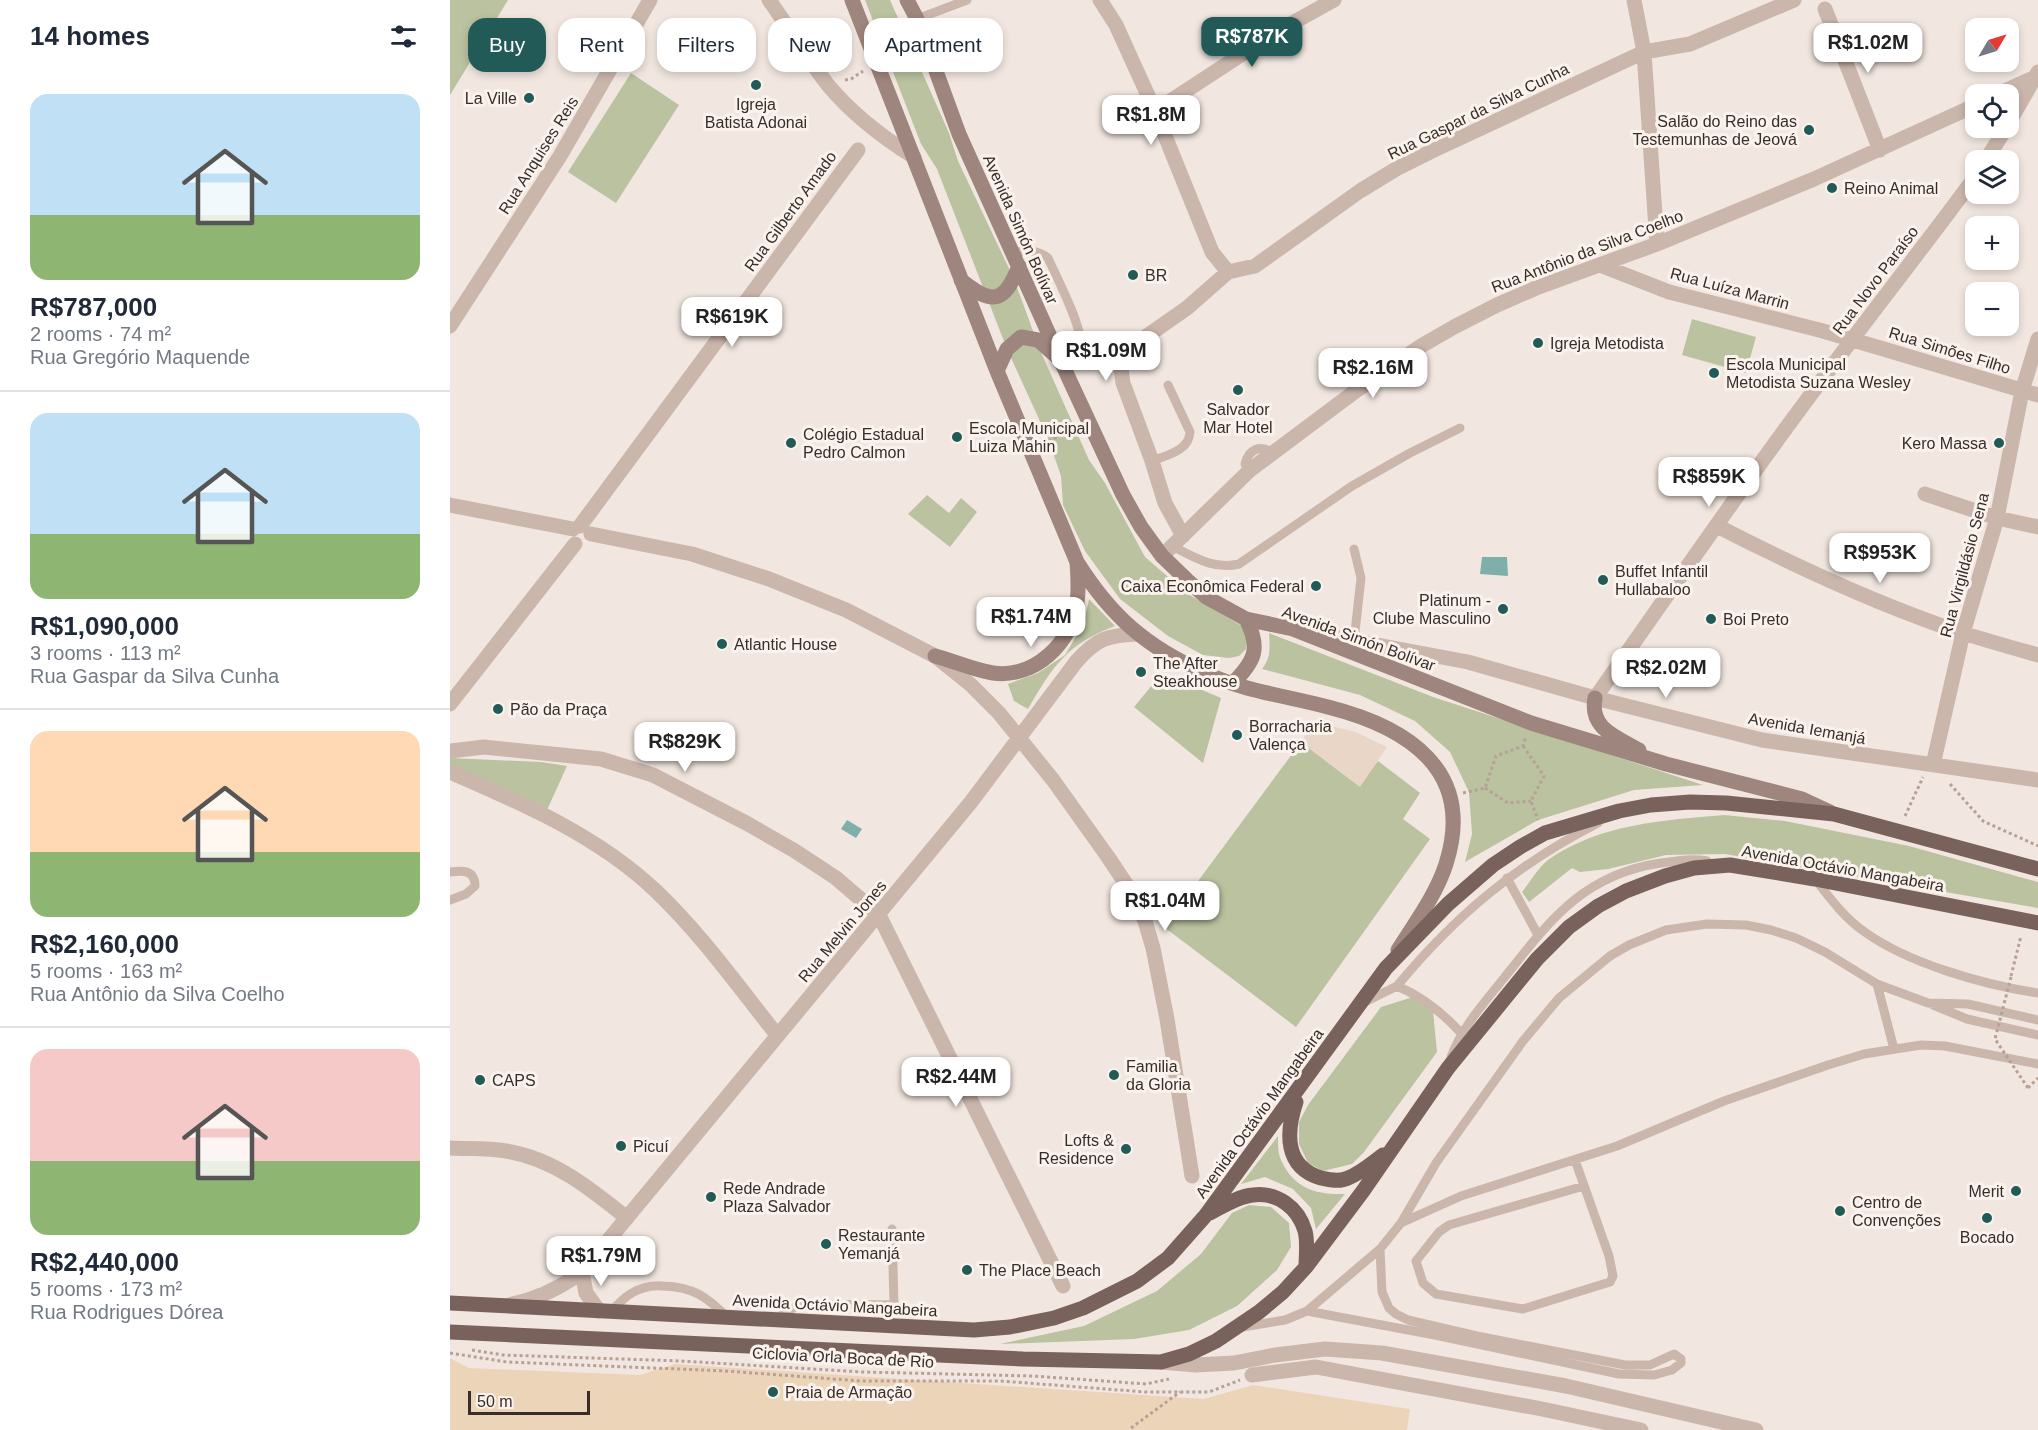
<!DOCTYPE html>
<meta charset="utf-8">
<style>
body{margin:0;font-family:Helvetica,sans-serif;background:#f6f6f7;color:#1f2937;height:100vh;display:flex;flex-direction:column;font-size:22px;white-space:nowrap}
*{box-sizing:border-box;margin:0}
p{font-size:20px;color:#747a83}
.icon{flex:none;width:33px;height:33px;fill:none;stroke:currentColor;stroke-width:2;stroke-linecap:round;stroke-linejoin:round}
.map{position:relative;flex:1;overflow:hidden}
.drawer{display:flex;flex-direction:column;background:#fff;width:450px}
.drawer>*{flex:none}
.top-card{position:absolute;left:18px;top:18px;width:570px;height:54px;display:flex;gap:12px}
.needle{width:39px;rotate:52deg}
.tools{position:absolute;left:1515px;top:18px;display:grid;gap:12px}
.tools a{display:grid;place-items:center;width:54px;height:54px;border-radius:12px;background:#fff;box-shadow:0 3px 9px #0003;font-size:30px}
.scale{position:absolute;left:18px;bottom:15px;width:122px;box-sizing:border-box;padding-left:6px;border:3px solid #392d2a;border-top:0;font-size:16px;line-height:21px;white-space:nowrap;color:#392d2a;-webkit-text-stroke:4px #faf2ec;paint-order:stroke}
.price{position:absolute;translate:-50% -51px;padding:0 14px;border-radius:12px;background:#fff;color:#222;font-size:20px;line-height:39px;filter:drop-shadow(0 2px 3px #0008)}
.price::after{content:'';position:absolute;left:50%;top:36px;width:18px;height:14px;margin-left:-9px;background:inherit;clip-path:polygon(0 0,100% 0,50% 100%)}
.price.active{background:#215a56;color:#fff}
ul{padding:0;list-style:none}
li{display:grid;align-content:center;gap:12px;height:318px;padding:0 30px}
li+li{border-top:2px solid #e0e1e3}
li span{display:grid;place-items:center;height:186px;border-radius:18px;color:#555}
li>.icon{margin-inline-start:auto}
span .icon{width:108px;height:108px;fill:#fffc;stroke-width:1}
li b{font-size:26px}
h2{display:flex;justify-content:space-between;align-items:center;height:72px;padding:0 30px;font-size:26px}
.pill{padding:0 21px;border-radius:18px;background:#fff;box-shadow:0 3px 9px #0003;font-size:21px;line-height:54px}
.pill.active{background:#215a56;color:#fff}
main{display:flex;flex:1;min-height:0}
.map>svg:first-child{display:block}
.green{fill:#bac2a0}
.sand{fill:#ecd4b8}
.plaza{fill:#ead6c7}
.water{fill:#7fafab}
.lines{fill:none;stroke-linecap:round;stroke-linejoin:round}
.path{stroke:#b7a096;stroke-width:3;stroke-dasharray:3 3;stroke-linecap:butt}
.lane{stroke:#cbb6ac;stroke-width:9}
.street{stroke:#cbb6ac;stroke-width:15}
.secondary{stroke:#9e857d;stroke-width:15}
.primary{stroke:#7a625c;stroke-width:15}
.path-bridge{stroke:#b7a096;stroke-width:3;stroke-dasharray:3 3;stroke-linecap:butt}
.poi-dot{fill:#215a56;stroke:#faf2ec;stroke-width:2}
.labels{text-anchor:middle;stroke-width:6;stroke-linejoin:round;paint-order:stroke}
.poi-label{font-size:16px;fill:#392d2a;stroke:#faf2ec;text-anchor:start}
.street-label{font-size:16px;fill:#392d2a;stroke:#faf2ec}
</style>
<main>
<section class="drawer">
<h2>14 homes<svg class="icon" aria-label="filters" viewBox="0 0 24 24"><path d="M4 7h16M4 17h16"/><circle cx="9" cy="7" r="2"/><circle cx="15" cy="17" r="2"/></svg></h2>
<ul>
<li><span style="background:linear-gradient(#bfe0f5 65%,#8fb573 0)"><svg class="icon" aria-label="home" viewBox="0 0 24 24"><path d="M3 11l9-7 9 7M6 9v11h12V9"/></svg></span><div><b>R$787,000</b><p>2 rooms · 74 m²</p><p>Rua Gregório Maquende</p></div></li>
<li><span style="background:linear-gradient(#bfe0f5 65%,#8fb573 0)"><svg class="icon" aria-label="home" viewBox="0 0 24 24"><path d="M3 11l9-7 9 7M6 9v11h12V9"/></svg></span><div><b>R$1,090,000</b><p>3 rooms · 113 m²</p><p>Rua Gaspar da Silva Cunha</p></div></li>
<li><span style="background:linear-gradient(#ffd9b3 65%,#8fb573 0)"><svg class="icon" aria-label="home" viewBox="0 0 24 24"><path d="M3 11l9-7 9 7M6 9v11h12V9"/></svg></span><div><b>R$2,160,000</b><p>5 rooms · 163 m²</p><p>Rua Antônio da Silva Coelho</p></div></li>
<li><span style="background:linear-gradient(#f6c9c9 60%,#8fb573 0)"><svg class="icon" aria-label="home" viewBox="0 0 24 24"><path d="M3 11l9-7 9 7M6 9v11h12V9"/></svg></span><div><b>R$2,440,000</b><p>5 rooms · 173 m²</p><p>Rua Rodrigues Dórea</p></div></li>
</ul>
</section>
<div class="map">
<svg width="1588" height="1430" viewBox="0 0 1588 1430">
<rect width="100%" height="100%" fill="#f2e7e0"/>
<path class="green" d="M0,0H58L0,95Z
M415,0H440L499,133L508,161L564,279L590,350L639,460L655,483L695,557L738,594L792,626L797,636L796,649L789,656L779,658L753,655L718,636L670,599L635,551L613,505L611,476L599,441L557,349L487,169L471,144Z
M181,73L229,105L166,203L118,172Z
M1242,319L1306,337L1296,373L1232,355Z
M477,495L499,513L511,498L527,512L500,547L458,514Z
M639,599L665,626C617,644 603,666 578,709L564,701L558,684L588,673L615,655L634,623Z
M819,633L983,697L1253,785L1184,790L1088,820L1015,862L1022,834L1019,792L1000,752L965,721L910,695L812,669C821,658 820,647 819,633Z
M712,673L771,698L753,763L684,707Z
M851,742L909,786L928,761L970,793L953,819L980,839L846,1027L714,927Z
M0,758L91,762L117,766L97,810L0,766Z
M1274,815L1335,821L1459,846L1588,882V908L1275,854L1216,855L1158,869L1130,872L1122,868L1079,902L1072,892C1080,882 1088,868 1098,860C1149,824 1214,820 1274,815Z
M963,997L983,1011L987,1052L914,1152L902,1164L873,1171L858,1163L849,1144V1122L858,1105L931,1007Z
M828,1136C828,1144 828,1154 831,1160C844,1189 867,1195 895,1194L866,1229L861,1208L843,1189L815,1177L791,1184Z
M799,1205L821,1207L839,1223L841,1247L827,1270L787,1306L739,1330L684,1339L550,1344L634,1326L707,1291L751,1254L782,1213Z"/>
<path class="sand" d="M0,1358L19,1368L190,1375L225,1364L754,1399L803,1385L960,1409L957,1430H0Z"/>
<path class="plaza" d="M864,722L906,732L937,747L910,787L851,742Z"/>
<path class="water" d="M1032,557H1057L1058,576L1030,574Z
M397,820L412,829L406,838L391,829Z"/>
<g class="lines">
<path class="path" d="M395,80L401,79L413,71
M593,444L627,427
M1073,746L1094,776L1081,801L1088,820
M1500,784L1533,821L1588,846
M1035,788L1058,803L1081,801
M1013,793L1035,788L1046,756L1073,746L1076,736
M1455,816L1473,777
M1561,976L1571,936
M1578,1088L1588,1078
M22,1350L53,1355L231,1361L413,1372L583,1376L696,1384L719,1379
M0,1353L57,1362L276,1371L411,1381H551L695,1392H759L790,1380
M681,1428L730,1392"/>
<path class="lane" d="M467,19L517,0
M562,252C576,251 587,249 598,258C606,276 631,324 630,341C629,352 621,361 614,369
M702,461C717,455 739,451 740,432L718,385
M799,472L795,464C799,449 810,444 823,453
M722,546C744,557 763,570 789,564L902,486L960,453L1010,428
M904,549L911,578L904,641
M0,872C13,870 25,870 25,886L16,894L0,900
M1057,878L1088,935
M1365,879C1380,898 1393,916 1412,930C1456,963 1534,985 1588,993
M1427,984L1444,1049
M947,986C1006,915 1066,865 1148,823
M913,1003L947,986C973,997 992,1012 1011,1033
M1483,1005L1517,1019L1588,1035
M1001,1057C1012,1027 1034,1003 1054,978C1100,920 1134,874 1211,863C1226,861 1242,858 1257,861
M1125,1160L1159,1256L1163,1276L1160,1282L1073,1309L1061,1307L986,1294L973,1283L966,1261L989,1232L999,1225L1134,1186
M951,1223L986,1163L1073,1041L1109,998L1160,956L1179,945L1216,930L1257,924L1296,925L1321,930L1346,938L1375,952L1427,984L1478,1003L1518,1004L1588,1020
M161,1311C168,1305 174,1297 182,1293C192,1287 202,1285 213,1286C244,1287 257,1297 278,1318
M857,1311L985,1335L1169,1374L1204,1375L1222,1370L1231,1363V1359L1224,1354L1200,1365H1175L1027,1336L958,1320L946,1314L939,1308L932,1292L930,1249
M327,1318L350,1304L444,1305L442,1229
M793,1327L835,1320L857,1311L930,1249L951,1223L1011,1196L1167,1146L1274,1101L1378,1065L1414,1054L1471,1045L1495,1046L1588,1064"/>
<path class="street" d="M319,0C339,28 357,58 378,85C402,114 432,137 464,157
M650,0L666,25L705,111L762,252L778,272
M1184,0L1194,52L1207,244
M1375,9L1430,150
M1548,94L1585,77
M705,111L826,32L884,0
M1558,124L1588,72
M1536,160L1556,128
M1150,265L1219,292L1373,331L1588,395
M0,326L110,156L200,0
M1475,494L1547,518L1588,527
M0,505L123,529
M130,526L408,150
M1267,526C1347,567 1428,605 1513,633C1538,641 1563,648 1588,655
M141,534L242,554L319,579L396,610L485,656L521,685L549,713L603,780L658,857L680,890L695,921L703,948L717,1019L742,1176
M733,536L715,503L702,461L673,383L671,368L676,356L684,345L737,308L778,272L805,266L910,191L946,169L982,151L1194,52L1240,44L1344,0
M712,556L800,470L907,390L971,346L1004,327L1047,305L1086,288L1207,244L1364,179L1526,105
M863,633L1018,662L1145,698L1312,740L1588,780
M1145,698C1205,613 1265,526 1326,442C1391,352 1460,265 1526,176
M0,704L125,544
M0,751L34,747L151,759L203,775L298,824L345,851L386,878L429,915L613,1286
M1483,765L1513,633L1547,518L1572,391L1588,339
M0,772C72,803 148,836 206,891C251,934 288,986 327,1035
M0,1148C18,1149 38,1148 56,1151C103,1158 141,1189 177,1218
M132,1272L136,1293L149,1311
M62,1304C88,1299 110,1288 132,1272L521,802L626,662C647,638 658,635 689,634
M711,1362L746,1365L784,1363L825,1355L875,1349L932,1353L1116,1386L1306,1430
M802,1375L866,1367L1092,1409L1191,1430"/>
<path class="secondary" d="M402,0L547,371L627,562C661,616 696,647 755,673C794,691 837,696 878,707C957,727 1026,770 996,864C986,895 965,923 948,950
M457,0L467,19L509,134L620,381L673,495L691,527L712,556L737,580L756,597L796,619L843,629L1081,723L1216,764L1352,799L1380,812
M511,280C542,305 554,304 569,266
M547,371L557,349L571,337L588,340L606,356
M485,656C504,661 524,670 543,673C584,679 622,643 627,603C629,590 628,576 627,562
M783,683C805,661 811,648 796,619
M1145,698C1139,729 1167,737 1189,750"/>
<path class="primary" d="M846,1102C836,1132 834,1167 871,1178C880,1180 890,1182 898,1178C911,1173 922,1163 933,1155
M760,1213C773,1206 789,1196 803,1195C827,1192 848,1207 855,1231C858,1241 856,1256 856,1267
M0,1303L524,1330L560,1327L604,1318L633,1308L687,1281L718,1258L756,1215L936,968L998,904L1043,865L1070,847L1095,833L1169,811L1201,805L1240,802L1276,803L1384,814L1588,869
M0,1332L573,1359L711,1362L739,1354L766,1341L809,1312L833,1292L856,1267L913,1191L998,1068L1087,959L1119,927L1148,906L1176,891L1215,876L1244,868L1280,865L1365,879L1588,923"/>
<path class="path-bridge" d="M1561,977L1545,1039L1578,1088"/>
</g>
<g class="poi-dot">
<circle cx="306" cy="85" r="6"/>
<circle cx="79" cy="98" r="6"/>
<circle cx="1359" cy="130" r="6"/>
<circle cx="1382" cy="188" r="6"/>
<circle cx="683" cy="275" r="6"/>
<circle cx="1088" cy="343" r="6"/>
<circle cx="1264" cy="373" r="6"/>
<circle cx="788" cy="390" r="6"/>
<circle cx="507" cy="437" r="6"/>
<circle cx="341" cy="443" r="6"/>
<circle cx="1549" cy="443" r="6"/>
<circle cx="1153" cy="580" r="6"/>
<circle cx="866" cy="586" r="6"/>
<circle cx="1053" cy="609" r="6"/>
<circle cx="1261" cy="619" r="6"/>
<circle cx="272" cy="644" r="6"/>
<circle cx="691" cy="672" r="6"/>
<circle cx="48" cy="709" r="6"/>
<circle cx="787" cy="735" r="6"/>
<circle cx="664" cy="1075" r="6"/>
<circle cx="30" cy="1080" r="6"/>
<circle cx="171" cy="1146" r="6"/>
<circle cx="676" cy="1149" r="6"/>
<circle cx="1566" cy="1191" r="6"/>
<circle cx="261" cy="1197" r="6"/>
<circle cx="1390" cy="1211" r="6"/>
<circle cx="1537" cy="1218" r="6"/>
<circle cx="376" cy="1244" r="6"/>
<circle cx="517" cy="1270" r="6"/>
<circle cx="323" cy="1392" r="6"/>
</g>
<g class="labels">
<g class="poi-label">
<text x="67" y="104" text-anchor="end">La Ville</text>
<text x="306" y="110" text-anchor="middle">Igreja<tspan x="306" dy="18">Batista Adonai</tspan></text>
<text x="1347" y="127" text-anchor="end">Salão do Reino das<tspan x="1347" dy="18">Testemunhas de Jeová</tspan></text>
<text x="1394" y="194">Reino Animal</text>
<text x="695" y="281">BR</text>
<text x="1100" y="349">Igreja Metodista</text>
<text x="1276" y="370">Escola Municipal<tspan x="1276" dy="18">Metodista Suzana Wesley</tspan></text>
<text x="788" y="415" text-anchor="middle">Salvador<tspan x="788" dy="18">Mar Hotel</tspan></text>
<text x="519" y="434">Escola Municipal<tspan x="519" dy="18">Luiza Mahin</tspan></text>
<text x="353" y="440">Colégio Estadual<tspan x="353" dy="18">Pedro Calmon</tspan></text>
<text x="1537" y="449" text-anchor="end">Kero Massa</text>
<text x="1165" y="577">Buffet Infantil<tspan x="1165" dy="18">Hullabaloo</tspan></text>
<text x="854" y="592" text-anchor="end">Caixa Econômica Federal</text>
<text x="1041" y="606" text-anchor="end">Platinum -<tspan x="1041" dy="18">Clube Masculino</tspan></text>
<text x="1273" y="625">Boi Preto</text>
<text x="284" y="650">Atlantic House</text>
<text x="703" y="669">The After<tspan x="703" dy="18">Steakhouse</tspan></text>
<text x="60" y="715">Pão da Praça</text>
<text x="799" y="732">Borracharia<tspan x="799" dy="18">Valença</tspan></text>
<text x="676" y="1072">Familia<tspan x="676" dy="18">da Gloria</tspan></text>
<text x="42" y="1086">CAPS</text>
<text x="664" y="1146" text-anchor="end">Lofts &amp;<tspan x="664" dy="18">Residence</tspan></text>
<text x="183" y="1152">Picuí</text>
<text x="273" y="1194">Rede Andrade<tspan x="273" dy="18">Plaza Salvador</tspan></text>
<text x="1554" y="1197" text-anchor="end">Merit</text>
<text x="1402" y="1208">Centro de<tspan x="1402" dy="18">Convenções</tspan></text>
<text x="388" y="1241">Restaurante<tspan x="388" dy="18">Yemanjá</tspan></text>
<text x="1537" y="1243" text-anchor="middle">Bocado</text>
<text x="529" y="1276">The Place Beach</text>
<text x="335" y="1398">Praia de Armação</text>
</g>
<g class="street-label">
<text transform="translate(1028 111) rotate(-26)" y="6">Rua Gaspar da Silva Cunha</text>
<text transform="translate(88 155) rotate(-58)" y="6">Rua Anquises Reis</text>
<text transform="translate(340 211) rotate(-54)" y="6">Rua Gilberto Amado</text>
<text transform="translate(571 229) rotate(66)" y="6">Avenida Simón Bolívar</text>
<text transform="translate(1137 251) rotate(-21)" y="6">Rua Antônio da Silva Coelho</text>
<text transform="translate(1425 280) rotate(-53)" y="6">Rua Novo Paraíso</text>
<text transform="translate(1280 288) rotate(15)" y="6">Rua Luíza Marrin</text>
<text transform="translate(1500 350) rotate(17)" y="6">Rua Simões Filho</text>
<text transform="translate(1514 565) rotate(-75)" y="6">Rua Virgildásio Sena</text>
<text transform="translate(909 638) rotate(20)" y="6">Avenida Simón Bolívar</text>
<text transform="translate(1357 728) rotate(10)" y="6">Avenida Iemanjá</text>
<text transform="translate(1393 868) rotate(10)" y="6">Avenida Octávio Mangabeira</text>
<text transform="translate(392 931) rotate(-50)" y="6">Rua Melvin Jones</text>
<text transform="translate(809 1113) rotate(-54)" y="6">Avenida Octávio Mangabeira</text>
<text transform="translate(385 1305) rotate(3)" y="6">Avenida Octávio Mangabeira</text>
<text transform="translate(393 1357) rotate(3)" y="6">Ciclovia Orla Boca de Rio</text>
</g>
</g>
</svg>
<div class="tools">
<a><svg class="needle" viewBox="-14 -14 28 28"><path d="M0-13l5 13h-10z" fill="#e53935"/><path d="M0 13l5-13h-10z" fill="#747a83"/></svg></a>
<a><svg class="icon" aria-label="locate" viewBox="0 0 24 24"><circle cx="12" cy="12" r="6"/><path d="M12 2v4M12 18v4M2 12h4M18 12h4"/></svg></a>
<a><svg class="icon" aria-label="layers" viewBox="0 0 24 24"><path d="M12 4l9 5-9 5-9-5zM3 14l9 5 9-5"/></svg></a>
<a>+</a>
<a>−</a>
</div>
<div class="scale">50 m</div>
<b class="price active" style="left:802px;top:68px">R$787K</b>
<b class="price" style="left:1418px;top:74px">R$1.02M</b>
<b class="price" style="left:701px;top:146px">R$1.8M</b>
<b class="price" style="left:282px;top:348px">R$619K</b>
<b class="price" style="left:656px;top:382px">R$1.09M</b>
<b class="price" style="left:923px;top:399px">R$2.16M</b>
<b class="price" style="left:1259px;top:508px">R$859K</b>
<b class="price" style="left:1430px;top:584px">R$953K</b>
<b class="price" style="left:581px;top:648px">R$1.74M</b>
<b class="price" style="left:1216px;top:699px">R$2.02M</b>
<b class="price" style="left:235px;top:773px">R$829K</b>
<b class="price" style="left:715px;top:932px">R$1.04M</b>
<b class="price" style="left:506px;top:1108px">R$2.44M</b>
<b class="price" style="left:151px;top:1287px">R$1.79M</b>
<div class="top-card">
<a class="pill active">Buy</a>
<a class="pill">Rent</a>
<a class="pill">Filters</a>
<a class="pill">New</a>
<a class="pill">Apartment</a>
</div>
</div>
</main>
